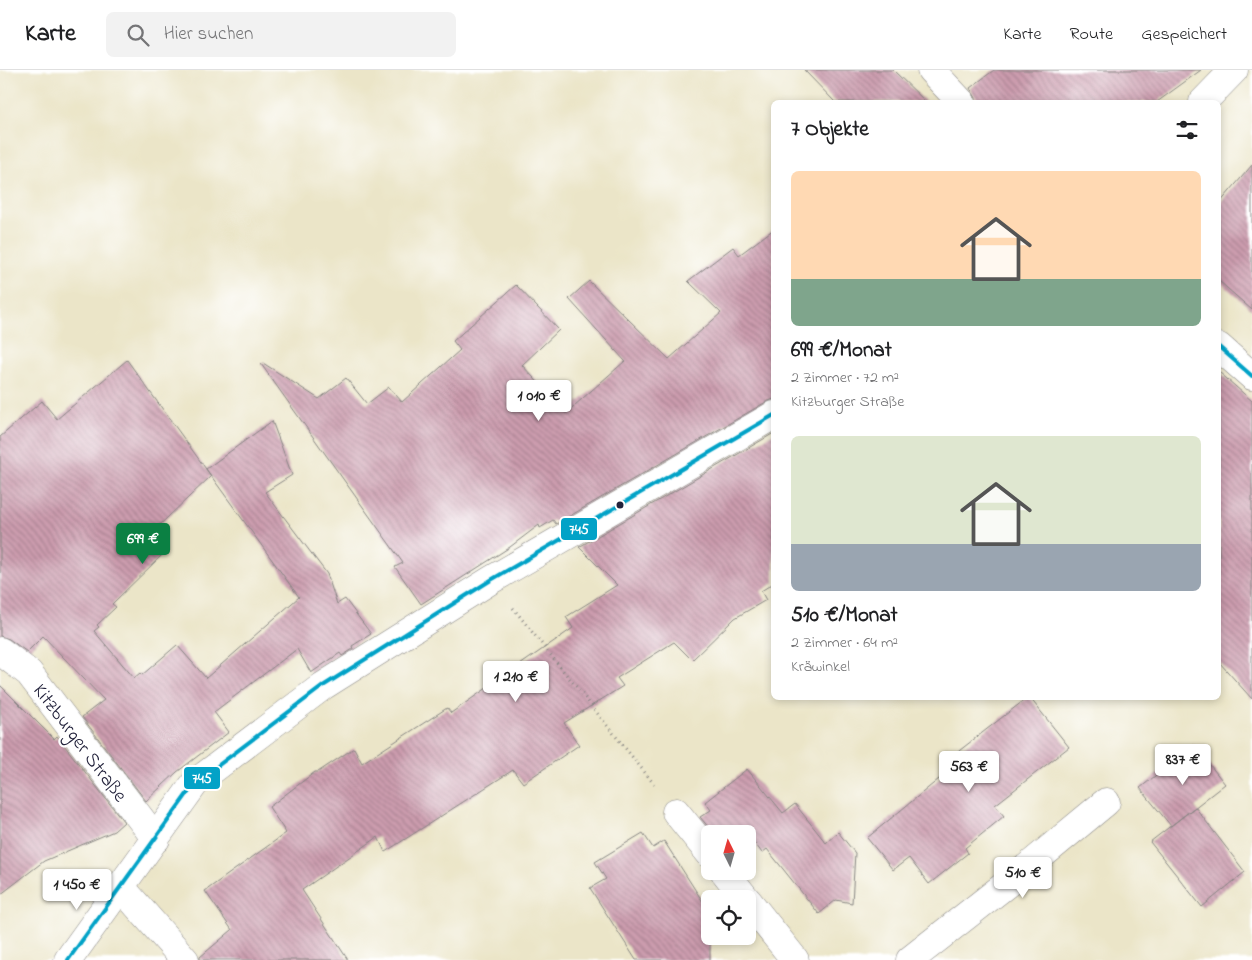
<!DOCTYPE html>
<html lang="de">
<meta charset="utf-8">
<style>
body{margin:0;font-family:"Indie Flower",sans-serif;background:#f2f2f2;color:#202124;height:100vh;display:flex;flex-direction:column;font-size:19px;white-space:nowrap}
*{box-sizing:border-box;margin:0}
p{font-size:16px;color:#757577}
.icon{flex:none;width:28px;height:28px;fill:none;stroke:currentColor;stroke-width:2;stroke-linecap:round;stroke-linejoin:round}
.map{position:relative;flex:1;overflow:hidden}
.panel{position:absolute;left:771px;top:30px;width:450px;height:600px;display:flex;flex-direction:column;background:#fff;border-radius:8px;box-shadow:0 2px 8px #0003}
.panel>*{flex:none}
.needle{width:32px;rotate:355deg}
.controls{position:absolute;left:701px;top:755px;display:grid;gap:10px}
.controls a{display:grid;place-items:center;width:55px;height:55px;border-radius:8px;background:#fff;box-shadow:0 2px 8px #0003;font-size:25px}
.price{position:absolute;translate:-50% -42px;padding:0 11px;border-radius:5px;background:#fff;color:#222;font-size:16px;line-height:32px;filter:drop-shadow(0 1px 2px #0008)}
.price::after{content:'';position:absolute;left:50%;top:30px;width:15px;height:11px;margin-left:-8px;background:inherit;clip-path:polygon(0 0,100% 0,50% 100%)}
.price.current{background:#0b8043;color:#fff}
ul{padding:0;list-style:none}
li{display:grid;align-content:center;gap:10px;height:265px;padding:0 20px}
li span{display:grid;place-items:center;height:155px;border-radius:8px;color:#555}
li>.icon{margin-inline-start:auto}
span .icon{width:90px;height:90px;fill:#fffc;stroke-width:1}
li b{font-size:21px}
h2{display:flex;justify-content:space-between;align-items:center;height:60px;padding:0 20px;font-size:21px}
header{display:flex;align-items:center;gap:30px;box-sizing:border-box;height:70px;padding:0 25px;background:#fff;border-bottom:1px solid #e0e0e0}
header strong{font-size:24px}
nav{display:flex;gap:28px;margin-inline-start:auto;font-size:18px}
.search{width:350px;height:45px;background:#f2f2f2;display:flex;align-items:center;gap:12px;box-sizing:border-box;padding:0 18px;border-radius:8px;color:#757577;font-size:19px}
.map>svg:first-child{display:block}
.building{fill:url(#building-back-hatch)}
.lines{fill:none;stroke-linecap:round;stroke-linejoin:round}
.minor-casing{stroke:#868482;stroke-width:29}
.path{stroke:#868482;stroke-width:3;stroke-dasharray:1 4;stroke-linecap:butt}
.minor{stroke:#fff;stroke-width:28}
.bus-1-casing{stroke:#fff;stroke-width:8}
.bus-1{stroke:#02a2c7;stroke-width:4}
.bus-dot{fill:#22223b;stroke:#fff;stroke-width:2}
.labels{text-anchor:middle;stroke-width:4.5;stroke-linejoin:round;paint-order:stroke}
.street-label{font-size:20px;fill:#22223b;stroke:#fff}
.line-badge{stroke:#fff;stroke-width:2}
.badge-label{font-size:14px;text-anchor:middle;font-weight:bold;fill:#fff}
</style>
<header>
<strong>Karte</strong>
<div class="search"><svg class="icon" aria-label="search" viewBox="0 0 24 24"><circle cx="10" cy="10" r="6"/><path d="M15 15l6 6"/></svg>Hier suchen</div>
<nav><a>Karte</a><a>Route</a><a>Gespeichert</a></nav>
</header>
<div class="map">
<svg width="1252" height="890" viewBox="0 0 1252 890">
<defs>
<pattern id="building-back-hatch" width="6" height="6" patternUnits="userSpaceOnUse" patternTransform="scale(1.25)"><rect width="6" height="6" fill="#cc9cae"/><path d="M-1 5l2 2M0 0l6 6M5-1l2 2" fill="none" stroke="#a57f8f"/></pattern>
</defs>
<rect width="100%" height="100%" fill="#fff"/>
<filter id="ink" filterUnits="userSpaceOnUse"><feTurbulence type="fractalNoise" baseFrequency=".02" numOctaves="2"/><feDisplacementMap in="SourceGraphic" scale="10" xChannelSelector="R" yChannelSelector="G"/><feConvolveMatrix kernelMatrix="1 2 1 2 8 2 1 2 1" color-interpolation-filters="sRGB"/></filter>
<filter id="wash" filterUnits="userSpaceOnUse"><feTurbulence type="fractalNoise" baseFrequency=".0096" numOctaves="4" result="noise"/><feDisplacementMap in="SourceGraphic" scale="20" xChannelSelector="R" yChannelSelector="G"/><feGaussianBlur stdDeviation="1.12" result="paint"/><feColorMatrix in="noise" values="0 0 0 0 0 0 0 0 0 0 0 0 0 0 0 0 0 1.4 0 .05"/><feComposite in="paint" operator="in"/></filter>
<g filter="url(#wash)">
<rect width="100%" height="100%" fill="#ebe5c8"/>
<g id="blocks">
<path class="building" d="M804,0H893L926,32H835Z
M994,0H1201L1157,32H976V28L970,18Z
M1252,95V240L1219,211V134Z
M774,159V329L766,332L556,454L553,450L540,458L539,455L510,477L421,534L395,497L403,493L261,294L263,293L319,329L346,308L367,334L389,317L402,332L460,280L453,271L516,215L559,260L522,295L566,343L625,291L569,229L589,211L669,289L721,243L688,211L733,177L739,185Z
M127,290L211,406L146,468L162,485L112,534L116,537L97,555L99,557L94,561L134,608L140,603L142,605L177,575L206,608L299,527L206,399L272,351L292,405L265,422L327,504L337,534L345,529L371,564L352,576L353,579L342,586L340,583L311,603L297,579L214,642L229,662L177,702L146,731L82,647L104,630L43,566L27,582L9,569L0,566V367L42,331L57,349Z
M1219,302L1252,331V629L1219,592Z
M774,363V513L761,521L766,530L735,548L692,590L674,572L617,608L623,616L564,653L579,675L523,713L513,700L385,782L378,767L302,820L348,890H200V887L232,860L205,821L286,763L269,737L315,702H318L354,678L362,693L447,638L451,643L573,558L566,547L617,515L579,477Z
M0,615L54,669L57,666L124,752L114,761L44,791L0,825Z
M1027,628H1030L1069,677L995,735L1004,746L965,778L968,783L929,814L909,788L893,800L867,768L961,691L955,684Z
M1194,675L1225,714L1171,756L1140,718Z
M747,699L783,743L795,734L826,773L838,762L855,783L852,833L836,830L819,844L767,779L762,783L748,764H714L700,747L711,740L705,732Z
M1195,737L1245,802L1202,837L1150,772Z
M643,763L653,778L664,771L710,843V890H636L590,818L606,809L595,792Z"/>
</g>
</g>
<g filter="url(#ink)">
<use href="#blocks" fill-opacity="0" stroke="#868482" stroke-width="1"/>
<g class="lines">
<defs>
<path id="minor" d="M931,0L961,32
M1203,32L1234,0
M1219,277L1252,306
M0,581L29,603L156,769
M676,742L710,784
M724,801L746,829
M120,816L185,890
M748,831L795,890
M68,890L195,713L323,616L491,510L774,345
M910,890L1013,809L1106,732"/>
</defs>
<use href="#minor" class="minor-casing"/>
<path class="path" d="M513,538L654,714"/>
<use href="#minor" class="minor"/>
<defs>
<path id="bus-1" d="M1219,277L1252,306
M68,890L195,713L323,616L491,510L774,345"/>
</defs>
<use href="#bus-1" class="bus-1-casing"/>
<use href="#bus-1" class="bus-1"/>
</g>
</g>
<circle class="bus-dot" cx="620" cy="435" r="4.5"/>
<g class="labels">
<g class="street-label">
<text transform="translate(81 672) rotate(53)" y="7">Kitzburger Straße</text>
</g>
</g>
<g class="line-badge">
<rect x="560" y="447" width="38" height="24" rx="5" fill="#02a2c7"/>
<rect x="183" y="696" width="38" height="24" rx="5" fill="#02a2c7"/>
</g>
<g class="badge-label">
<text x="579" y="464">745</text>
<text x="202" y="713">745</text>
</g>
</svg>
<div class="controls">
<a><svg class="needle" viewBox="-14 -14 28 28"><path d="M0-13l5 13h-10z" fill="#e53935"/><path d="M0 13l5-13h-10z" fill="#757577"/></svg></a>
<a><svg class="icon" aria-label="locate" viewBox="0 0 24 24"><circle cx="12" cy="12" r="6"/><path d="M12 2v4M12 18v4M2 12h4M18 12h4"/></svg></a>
</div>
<b class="price" style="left:539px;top:352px">1 010 €</b>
<b class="price current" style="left:143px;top:495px">699 €</b>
<b class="price" style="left:516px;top:633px">1 210 €</b>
<b class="price" style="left:1183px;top:716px">837 €</b>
<b class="price" style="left:969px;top:723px">563 €</b>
<b class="price" style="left:1023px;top:829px">510 €</b>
<b class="price" style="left:77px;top:841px">1 450 €</b>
<section class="panel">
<h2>7 Objekte<svg class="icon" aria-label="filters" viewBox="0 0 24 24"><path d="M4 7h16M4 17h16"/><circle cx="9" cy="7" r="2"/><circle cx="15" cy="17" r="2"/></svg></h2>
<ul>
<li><span style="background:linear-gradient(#ffd9b3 70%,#7fa58c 0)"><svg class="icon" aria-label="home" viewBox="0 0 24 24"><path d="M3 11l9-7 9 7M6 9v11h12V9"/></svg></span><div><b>699 €/Monat</b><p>2 Zimmer · 72 m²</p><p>Kitzburger Straße</p></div></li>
<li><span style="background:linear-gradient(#dfe7d0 70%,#9aa5b1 0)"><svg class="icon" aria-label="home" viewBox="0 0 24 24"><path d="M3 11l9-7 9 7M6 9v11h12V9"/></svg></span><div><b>510 €/Monat</b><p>2 Zimmer · 64 m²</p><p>Kräwinkel</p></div></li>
</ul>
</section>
</div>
